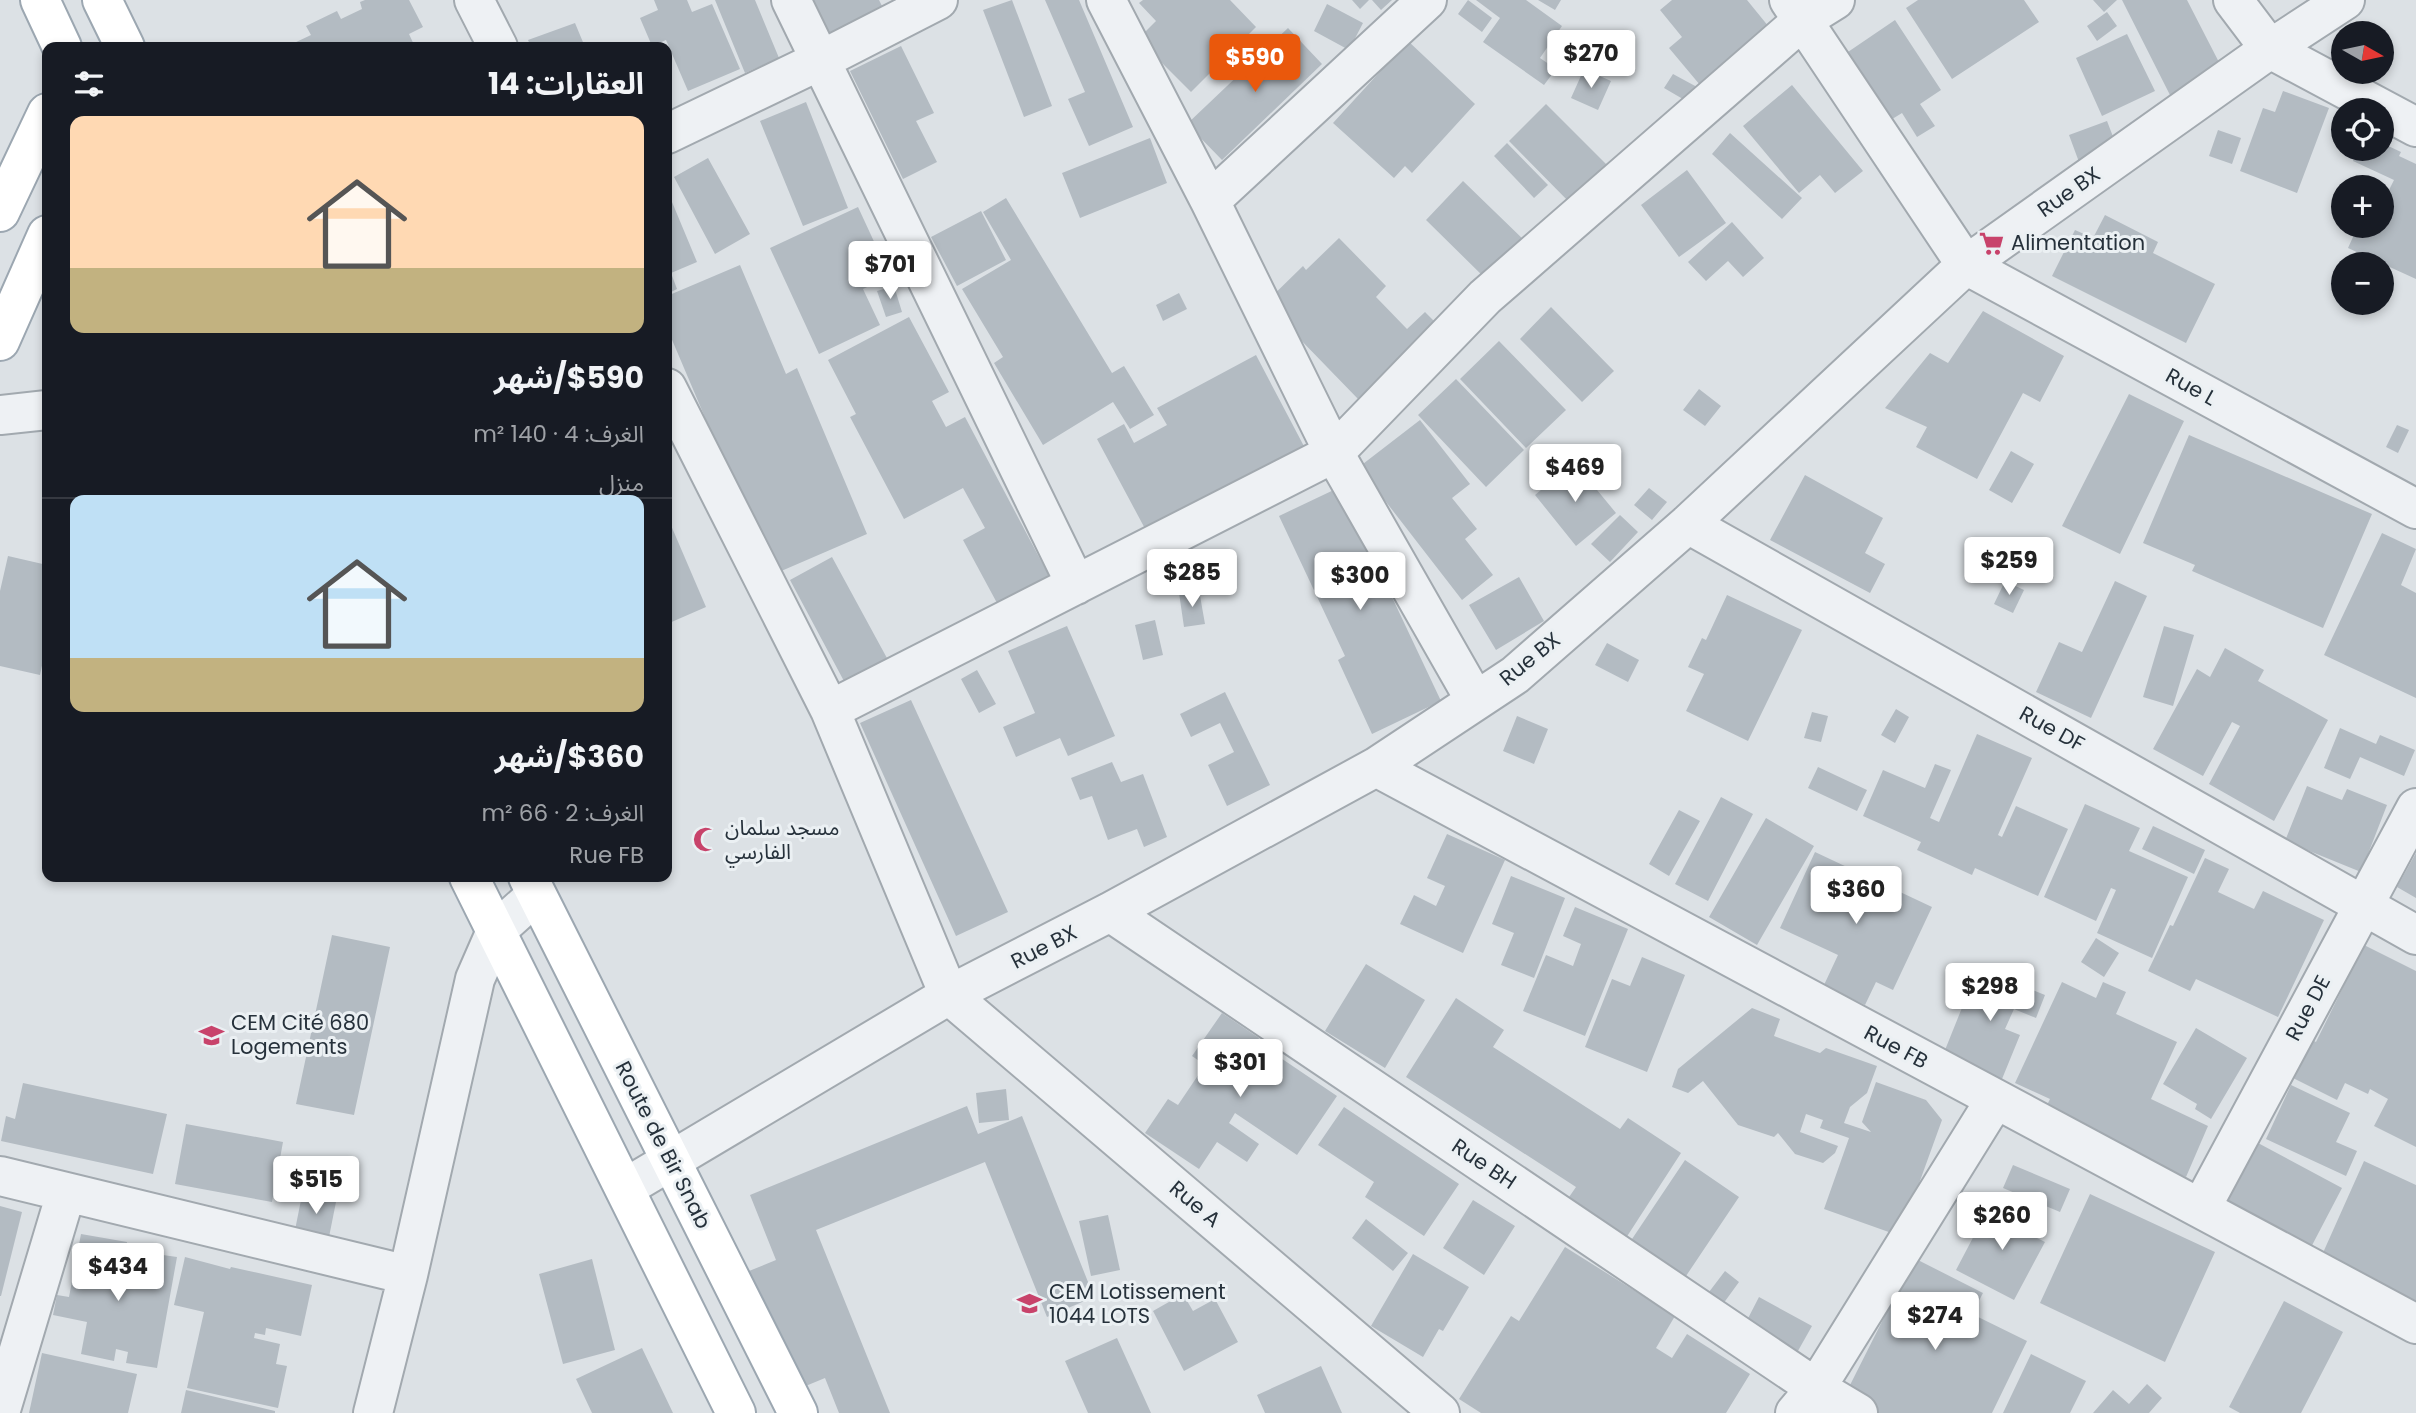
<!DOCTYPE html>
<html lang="ar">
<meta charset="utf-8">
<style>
body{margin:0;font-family:Poppins,"Noto Sans Arabic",sans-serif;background:#242831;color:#f1f3f6;direction:rtl;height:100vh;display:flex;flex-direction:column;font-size:26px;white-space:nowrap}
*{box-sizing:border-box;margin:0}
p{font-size:23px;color:#9ea1a6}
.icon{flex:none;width:38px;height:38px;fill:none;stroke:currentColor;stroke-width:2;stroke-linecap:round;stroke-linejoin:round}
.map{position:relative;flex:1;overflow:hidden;direction:ltr}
.drawer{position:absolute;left:42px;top:42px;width:630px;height:840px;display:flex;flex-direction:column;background:#171b24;border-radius:14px;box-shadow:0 4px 10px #0003;direction:rtl}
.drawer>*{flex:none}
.needle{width:46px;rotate:99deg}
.fabs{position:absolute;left:2331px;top:21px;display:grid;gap:14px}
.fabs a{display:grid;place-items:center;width:63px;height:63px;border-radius:50%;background:#171b24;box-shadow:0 4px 10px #0003;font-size:35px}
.price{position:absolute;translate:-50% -60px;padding:0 16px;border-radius:7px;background:#fff;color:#222;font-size:23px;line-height:46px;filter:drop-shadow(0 2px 4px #0008)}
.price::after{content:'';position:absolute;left:50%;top:42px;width:21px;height:16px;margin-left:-10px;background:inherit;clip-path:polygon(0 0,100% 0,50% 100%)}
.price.selected{background:#ea580c;color:#fff}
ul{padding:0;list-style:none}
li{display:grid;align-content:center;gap:14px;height:371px;padding:0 28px}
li+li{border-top:2px solid #363941}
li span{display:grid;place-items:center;height:217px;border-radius:14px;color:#555}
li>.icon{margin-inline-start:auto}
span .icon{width:126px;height:126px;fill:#fffc;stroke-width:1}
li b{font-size:30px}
h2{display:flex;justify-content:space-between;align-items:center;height:84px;padding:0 28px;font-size:30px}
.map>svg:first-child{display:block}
.building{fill:#b3bbc2}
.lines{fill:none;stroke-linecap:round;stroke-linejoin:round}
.minor-casing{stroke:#a2a9af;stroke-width:42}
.major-casing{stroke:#9ca7b1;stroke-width:42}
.minor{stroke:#eef1f4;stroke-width:38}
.major{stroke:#fff;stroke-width:38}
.labels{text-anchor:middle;stroke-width:6;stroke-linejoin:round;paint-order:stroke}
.street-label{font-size:21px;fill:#26313b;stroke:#ebf0f3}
.poi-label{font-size:21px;fill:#26313b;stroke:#ebf0f3;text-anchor:start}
</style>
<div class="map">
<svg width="2416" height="1413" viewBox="0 0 2416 1413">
<rect width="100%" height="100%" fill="#dce1e5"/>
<path class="building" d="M365,0H409L423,27L409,34L415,47H294L292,44L311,35L306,26L337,11L341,19L362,9L360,2Z
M654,0H687L692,12L712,4L740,69L688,91L666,40L652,46L640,18L658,10Z
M715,0H755L779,58L745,73Z
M813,0H879L883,8L829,33Z
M1012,0L1052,106L1024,117L983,10Z
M1045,0H1079L1133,127L1089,146L1068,99L1085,92Z
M1143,0H1230L1256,27L1191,92L1138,39L1156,21L1139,3Z
M1352,0H1369L1360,9Z
M1372,0H1392L1381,10Z
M1468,0L1492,18L1482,32L1458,14Z
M1476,0H1526L1562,26L1540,58L1556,69L1544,85L1483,42L1500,18Z
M1538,0H1561L1555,10Z
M1672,0H1747L1769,27L1700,85L1669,48L1682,37L1660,10Z
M1918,0H2024L2039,22L1952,79L1906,8Z
M2093,0H2117L2104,12Z
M2122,0H2187L2224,72L2172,99Z
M1327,4L1363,23L1349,50L1314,31Z
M2107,12L2117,26L2097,41L2087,26Z
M1895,20L1941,90L1920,104L1935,126L1917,137L1902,113L1889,121L1845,54Z
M575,23L585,47H531L528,40Z
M1288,28L1322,64L1222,160L1187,124Z
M2127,34L2155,91L2102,116L2076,58Z
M1408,41L1475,104L1412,173L1405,166L1394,178L1333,123Z
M901,46L934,113L916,121L937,162L903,179L850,71Z
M1584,69L1611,81L1598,110L1571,98Z
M1673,74L1697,87L1688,102L1664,88Z
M1792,85L1863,171L1835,193L1820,175L1799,193L1743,126Z
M2283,91L2329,108L2297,193L2240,171L2263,108L2275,112Z
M806,102L848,208L803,226L760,121Z
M1546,104L1611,169L1574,207L1509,141Z
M2107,121L2117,147L2079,162L2069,135Z
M2218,130L2241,138L2232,164L2209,156Z
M1730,133L1802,198L1782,219L1712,154Z
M1150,138L1167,183L1080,218L1062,173Z
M1507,143L1548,185L1534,198L1494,156Z
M2382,143L2401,152L2399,156L2416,164V279L2348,248L2358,226H2382V196L2385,198L2394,180L2353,161L2358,149H2382Z
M708,158L750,234L715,254L674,177Z
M1687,170L1726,223L1679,257L1641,205Z
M1463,181L1527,243L1489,282L1426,220Z
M667,190L697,262L671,273L677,289L667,294Z
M1006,198L1112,373L1124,366L1154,415L1130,429L1113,402L1043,445L994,363L1003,357L962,289L1011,260L983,212Z
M858,207L890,276L863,289L880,325L819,354L770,248Z
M981,211L1006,260L957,286L931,237Z
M2105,215L2158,242L2153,253L2215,284L2186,343L2052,276L2075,230L2093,238Z
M1732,222L1764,258L1743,277L1728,261L1706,281L1688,262Z
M1339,238L1386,286L1376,297L1407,329L1425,312L1437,324L1359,400L1265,303L1303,266L1306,270Z
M740,265L786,374L797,368L867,534L772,575L667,328V296Z
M894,286L902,312L886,317L877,291Z
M1179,293L1187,309L1163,321L1156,305Z
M1551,307L1614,371L1582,402L1520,339Z
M1983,311L2064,356L2040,402L2023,393L1977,479L1916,447L1927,427L1885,408L1930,353L1948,363Z
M909,317L949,392L932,401L946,427L965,417L1049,576L997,603L963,540L985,528L963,488L904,519L850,417L856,414L828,360Z
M1499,341L1566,410L1526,448L1460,379Z
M1256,355L1307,452L1150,538L1097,439L1124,424L1134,443L1167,425L1157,408Z
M1456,379L1524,450L1486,487L1418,415Z
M1699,389L1721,406L1705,426L1683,410Z
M2129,394L2184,421L2120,554L2062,526Z
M1420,420L1470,484L1452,498L1477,529L1465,539L1493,575L1462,600L1359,467Z
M2397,425L2409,430L2398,453L2386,447Z
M2189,435L2372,514L2323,628L2192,571L2195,565L2143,543Z
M2011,451L2034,464L2012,503L1989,490Z
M1574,462L1616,513L1576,546L1535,495Z
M1805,475L1883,518L1865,553L1885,564L1870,593L1770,540Z
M1340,487L1441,701L1372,734L1338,660L1345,656L1279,516Z
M1649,488L1667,502L1652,520L1634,505Z
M1620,515L1638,532L1610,562L1591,544Z
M667,516L706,607L667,624Z
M2382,533L2416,549L2401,585L2416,593V698L2324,655Z
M8,556L47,565V642L40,675L0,666V591Z
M832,557L888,660L845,683L790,580Z
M1519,577L1544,621L1496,650L1469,605Z
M2005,581L2024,590L2013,613L1994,604Z
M2115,581L2147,596L2091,718L2036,692L2059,642L2082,652Z
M1199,590L1205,624L1184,627L1179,593Z
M1727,595L1802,630L1748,741L1686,711L1704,674L1688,667L1702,638L1706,640Z
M1155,620L1163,655L1143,660L1135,625Z
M1067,626L1115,736L1068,756L1060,738L1016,757L1003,727L1035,713L1008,651Z
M2164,626L2194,635L2173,706L2143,697Z
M1607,643L1639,660L1628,682L1595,665Z
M2225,648L2264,670L2258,681L2328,720L2274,821L2209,784L2240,726L2232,722L2203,776L2153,749L2197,669L2210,677Z
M977,670L996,704L979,713L961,679Z
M1225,692L1270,785L1227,806L1208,765L1234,752L1220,723L1191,737L1180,714Z
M911,700L1008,912L956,936L860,723Z
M1896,709L1909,717L1895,743L1881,735Z
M1812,712L1828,716L1821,742L1804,738Z
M1517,716L1548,729L1534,764L1503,751Z
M2340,728L2376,744L2380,735L2415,750L2404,776L2360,757L2350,779L2324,768Z
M1977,734L2032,758L1998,835L2002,837L2016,806L2068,829L2038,896L1975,868L1972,875L1917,850L1921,842L1863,816L1883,770L1925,788L1935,764L1951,770L1930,818L1939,822Z
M1112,762L1121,782L1143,774L1167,837L1144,847L1137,829L1108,840L1092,796L1080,800L1071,778Z
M1818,767L1867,790L1857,811L1808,788Z
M2307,786L2342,800L2347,789L2387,805L2361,872L2285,841Z
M1721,797L1753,814L1708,901L1675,884Z
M2085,804L2140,828L2129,851L2188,877L2152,958L2097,933L2116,890L2111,888L2096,921L2044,897Z
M1679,810L1700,821L1669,876L1649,864Z
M1766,818L1814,846L1757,945L1709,917Z
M2153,826L2205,850L2194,874L2142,849Z
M1447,834L1505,860L1463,953L1400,924L1414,895L1436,906L1445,886L1427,878Z
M1815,852L1932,907L1893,990L1876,982L1865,1005L1824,985L1838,955L1780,928Z
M2416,853V898L2397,887Z
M2205,858L2229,869L2218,892L2254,909L2263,891L2324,920L2278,1017L2196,979L2190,991L2148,971L2170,925L2173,926Z
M1511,876L1565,898L1534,978L1501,965L1514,933L1492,924Z
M1575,907L1628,929L1585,1036L1523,1011L1546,955L1573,966L1581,944L1563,936Z
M332,935L390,947L354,1115L296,1104Z
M2096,938L2119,953L2104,977L2081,962Z
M2364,945L2416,971V1147L2374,1126L2388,1099L2370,1089L2368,1094L2345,1083L2337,1100L2291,1077L2310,1039L2316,1042Z
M1642,957L1685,975L1647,1072L1585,1047L1612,979L1630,986Z
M1366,964L1425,1000L1385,1068L1325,1031Z
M1978,968L2045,995L2036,1018L2014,1009L2005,1029L2020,1035L2002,1079L1943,1055Z
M2062,982L2096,998L2103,982L2126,992L2116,1014L2177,1042L2151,1099L2208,1126L2186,1177L2044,1111L2050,1099L2015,1083Z
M1456,998L1504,1030L1493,1047L1620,1129L1628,1118L1681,1153L1626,1238L1567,1200L1576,1187L1406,1077Z
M1752,1008L1780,1019L1774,1036L1820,1053L1826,1048L1877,1066L1867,1093L1850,1107L1844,1123L1871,1132L1862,1122L1876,1082L1926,1100L1942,1120L1900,1236L1824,1209L1849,1138L1820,1128L1823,1120L1806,1114L1800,1132L1838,1146L1835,1153L1823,1163L1795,1154L1778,1133L1774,1137L1738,1125L1703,1081L1688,1093L1672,1087L1678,1069Z
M1222,1013L1259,1038L1257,1042L1337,1096L1297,1155L1235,1113L1229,1123L1259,1144L1247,1162L1217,1142L1199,1169L1145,1133L1168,1099L1178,1105L1205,1065L1192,1056Z
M2196,1028L2247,1058L2211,1119L2195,1109L2197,1104L2163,1084Z
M23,1083L167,1114L153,1174L1,1141L6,1116L15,1119Z
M2291,1085L2350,1113L2336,1142L2357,1151L2346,1176L2266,1139Z
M1006,1089L1009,1120L979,1123L976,1093Z
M967,1106L978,1134L1022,1116L1094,1297L1047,1317L985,1162L816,1230L890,1413H839L825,1378L796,1390L749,1271L776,1260L750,1195Z
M1344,1107L1459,1184L1424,1236L1365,1197L1374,1182L1318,1145Z
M186,1124L283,1142L272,1202L175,1184Z
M2258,1143L2342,1188L2308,1253L2224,1208Z
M1685,1160L1739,1197L1684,1279L1630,1242Z
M2364,1161L2416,1185V1311L2367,1289L2372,1278L2322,1255Z
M2013,1165L2070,1189L2060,1212L2003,1188Z
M2090,1194L2215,1252L2165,1362L2040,1303Z
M302,1195L336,1202L329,1237L295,1230Z
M1473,1200L1515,1226L1484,1275L1443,1248Z
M2019,1202L2032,1210L2021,1230L2045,1242L2014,1300L1956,1270L1988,1209L2010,1221Z
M0,1206L22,1212L1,1296H0Z
M1108,1215L1120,1270L1091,1276L1079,1221Z
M1366,1219L1408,1253L1393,1271L1352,1238Z
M81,1234L127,1242L121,1278L150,1283L156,1254L177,1257L157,1368L126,1363L128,1352L116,1349L114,1361L81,1354L87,1322L53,1315L57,1295L69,1297Z
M1565,1247L1675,1316L1656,1348L1672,1358L1687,1334L1750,1374L1726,1413H1481L1459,1399L1511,1316L1519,1321Z
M1413,1254L1469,1287L1443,1331L1439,1329L1423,1357L1371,1326Z
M185,1257L230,1269L231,1267L312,1285L301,1336L266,1328L265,1335L255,1333L254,1338L280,1344L276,1364L287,1366L278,1408L187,1388L204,1312L174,1305Z
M1914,1258L1983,1293L1972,1314L2027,1341L1992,1413H1876L1844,1397Z
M592,1259L615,1350L563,1364L539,1274Z
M1725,1271L1739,1282L1723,1304L1709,1292Z
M1183,1294L1193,1311L1215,1299L1238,1342L1184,1371L1153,1311Z
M1759,1297L1812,1326L1794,1358L1742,1330Z
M2284,1301L2343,1332L2301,1413H2240L2229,1407Z
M1117,1338L1151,1413H1088L1065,1361Z
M642,1348L673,1413H592L576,1379Z
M42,1353L137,1374L128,1413H29Z
M2031,1354L2086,1381L2070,1413H2003Z
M1321,1366L1342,1413H1265L1257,1395Z
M2147,1384L2162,1398L2149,1413H2093L2113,1390L2129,1404Z
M186,1390L275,1411V1413H181Z"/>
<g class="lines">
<defs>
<path id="minor" d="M474,0L498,47
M791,0L1076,585
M1106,0L1210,201L1334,453L1475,700
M1789,0L1966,265L2416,509
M2233,0L2270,49L2416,127
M667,134L821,60L938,0
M1210,201L1427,0
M667,388L830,710
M0,415L47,410
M1688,524L2416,935
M1376,767L2416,1324
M1110,912L1816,1388L1858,1413
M0,1176L408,1275
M625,1188L949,995L1110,912L1376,767L1515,675L1688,524L1966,265L2270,49L2345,0
M2201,1208L2416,808
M0,1413L66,1193
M373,1413L408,1275L475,979L496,931L536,895
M1440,1413L949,995L830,710L1334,453L1485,297L1803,20L1835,0
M1795,1413L1816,1388L1995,1100"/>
<path id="major" d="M40,0L62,47
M102,0L125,47
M0,212L47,113
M0,341L47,235
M469,877L736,1413
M528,877L798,1413"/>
</defs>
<use href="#minor" class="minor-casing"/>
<use href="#major" class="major-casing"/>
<use href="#minor" class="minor"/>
<use href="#major" class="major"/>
</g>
<defs>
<symbol id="supermarket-bare" viewBox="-9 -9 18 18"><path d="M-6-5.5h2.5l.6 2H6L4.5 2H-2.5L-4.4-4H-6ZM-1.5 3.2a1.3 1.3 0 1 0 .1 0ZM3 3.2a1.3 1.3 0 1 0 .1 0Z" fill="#c8436b" stroke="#ebf0f3" stroke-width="2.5" paint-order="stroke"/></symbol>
<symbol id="mosque-bare" viewBox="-9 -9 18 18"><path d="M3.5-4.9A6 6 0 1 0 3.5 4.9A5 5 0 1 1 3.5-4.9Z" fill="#c8436b" stroke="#ebf0f3" stroke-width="2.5" paint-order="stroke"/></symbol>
<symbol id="school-bare" viewBox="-9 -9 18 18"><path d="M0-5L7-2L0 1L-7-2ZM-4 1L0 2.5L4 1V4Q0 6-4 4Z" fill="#c8436b" stroke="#ebf0f3" stroke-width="2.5" paint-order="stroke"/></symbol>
</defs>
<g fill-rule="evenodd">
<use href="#supermarket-bare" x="1974" y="226" width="35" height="35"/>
<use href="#mosque-bare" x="688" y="822" width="35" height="35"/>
<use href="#school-bare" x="194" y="1018" width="35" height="35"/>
<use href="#school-bare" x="1012" y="1286" width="35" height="35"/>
</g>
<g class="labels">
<g class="street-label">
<text transform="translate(2069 192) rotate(-35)" y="7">Rue BX</text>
<text transform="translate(2191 387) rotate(29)" y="7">Rue L</text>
<text transform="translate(1530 659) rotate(-39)" y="7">Rue BX</text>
<text transform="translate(2052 729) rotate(29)" y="7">Rue DF</text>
<text transform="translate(1044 947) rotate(-27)" y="7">Rue BX</text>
<text transform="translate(2308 1008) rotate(-62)" y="7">Rue DE</text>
<text transform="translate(1896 1047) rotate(28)" y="7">Rue FB</text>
<text transform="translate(663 1145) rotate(63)" y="7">Route de Bir Snab</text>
<text transform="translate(1484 1164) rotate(34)" y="7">Rue BH</text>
<text transform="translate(1195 1204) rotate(40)" y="7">Rue A</text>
</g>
<g class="poi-label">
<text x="2011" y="250">Alimentation</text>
<text x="725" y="835">مسجد سلمان<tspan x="725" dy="24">الفارسي</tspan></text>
<text x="231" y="1030">CEM Cité 680<tspan x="231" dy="24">Logements</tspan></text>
<text x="1049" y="1299">CEM Lotissement<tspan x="1049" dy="24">1044 LOTS</tspan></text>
</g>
</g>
</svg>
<div class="fabs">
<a><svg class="needle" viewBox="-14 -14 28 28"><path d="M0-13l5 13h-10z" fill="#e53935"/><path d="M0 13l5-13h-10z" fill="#9ea1a6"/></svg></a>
<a><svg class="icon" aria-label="locate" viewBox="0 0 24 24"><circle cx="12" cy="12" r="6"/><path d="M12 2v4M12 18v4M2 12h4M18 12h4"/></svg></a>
<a>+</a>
<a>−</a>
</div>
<b class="price" style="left:1591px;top:90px">$270</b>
<b class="price selected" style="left:1255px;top:94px">$590</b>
<b class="price" style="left:890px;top:301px">$701</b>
<b class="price" style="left:1575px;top:504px">$469</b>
<b class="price" style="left:2009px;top:597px">$259</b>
<b class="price" style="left:1192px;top:609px">$285</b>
<b class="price" style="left:1360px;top:612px">$300</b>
<b class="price" style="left:1856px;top:926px">$360</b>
<b class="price" style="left:1990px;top:1023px">$298</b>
<b class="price" style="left:1240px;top:1099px">$301</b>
<b class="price" style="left:316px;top:1216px">$515</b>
<b class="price" style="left:2002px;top:1252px">$260</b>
<b class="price" style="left:118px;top:1303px">$434</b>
<b class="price" style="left:1935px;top:1352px">$274</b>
<section class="drawer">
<h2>العقارات: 14<svg class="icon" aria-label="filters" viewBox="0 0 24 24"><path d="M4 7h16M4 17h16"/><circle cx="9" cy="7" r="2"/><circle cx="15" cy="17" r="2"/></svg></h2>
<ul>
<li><span style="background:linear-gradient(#ffd9b3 70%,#c2b280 0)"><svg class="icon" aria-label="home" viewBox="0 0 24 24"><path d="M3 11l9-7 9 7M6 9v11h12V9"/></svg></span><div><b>$590/شهر</b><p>الغرف: 4 · 140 m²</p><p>منزل</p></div></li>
<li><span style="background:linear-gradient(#bfe0f5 75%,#c2b280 0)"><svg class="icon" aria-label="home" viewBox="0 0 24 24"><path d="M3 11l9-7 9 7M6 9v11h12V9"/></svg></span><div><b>$360/شهر</b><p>الغرف: 2 · 66 m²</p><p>Rue FB</p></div></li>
</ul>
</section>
</div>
